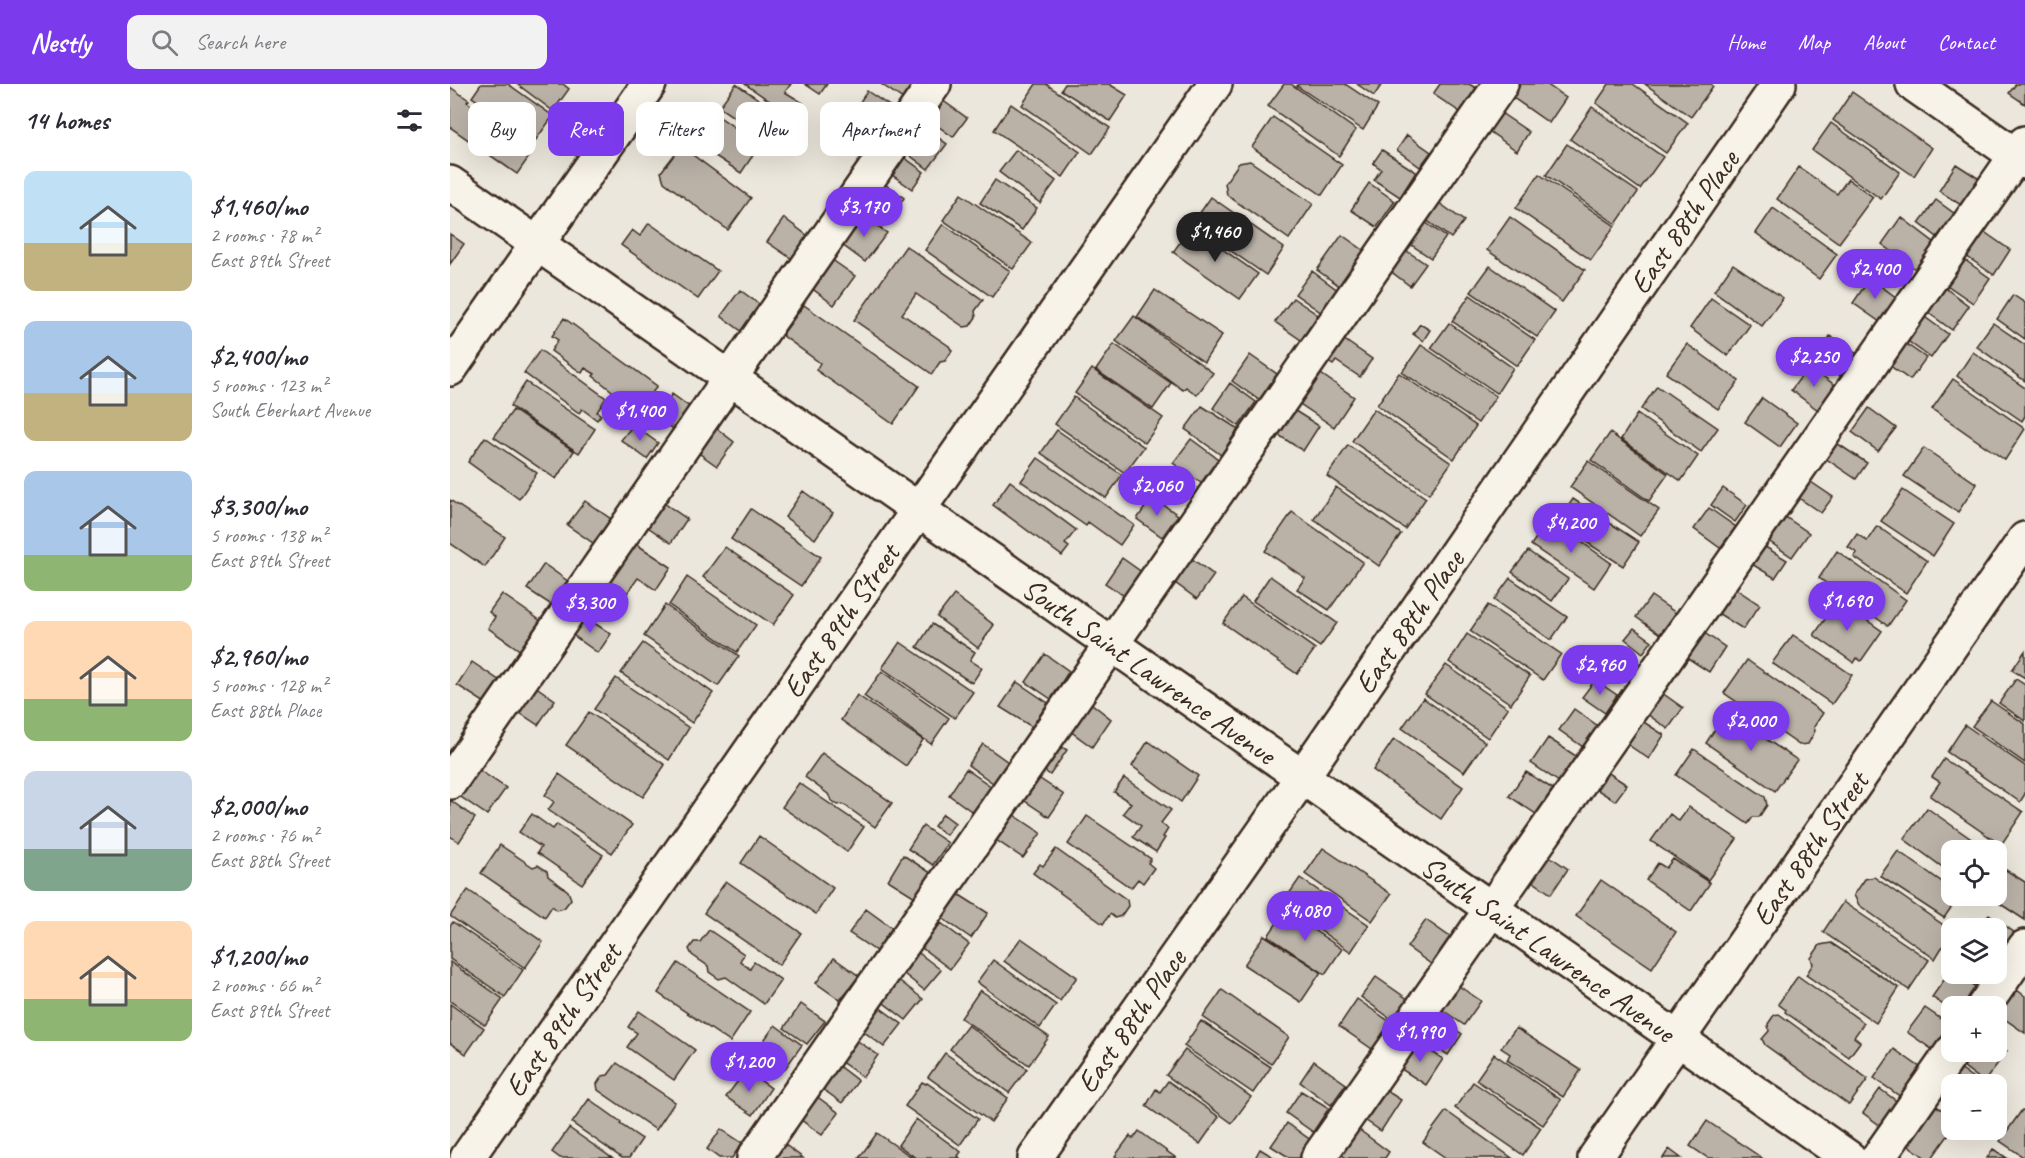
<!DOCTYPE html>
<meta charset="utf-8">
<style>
body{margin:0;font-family:Caveat,sans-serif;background:#f2f2f3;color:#2b2b33;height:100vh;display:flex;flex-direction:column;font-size:22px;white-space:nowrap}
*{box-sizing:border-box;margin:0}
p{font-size:20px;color:#7c7c81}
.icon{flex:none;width:33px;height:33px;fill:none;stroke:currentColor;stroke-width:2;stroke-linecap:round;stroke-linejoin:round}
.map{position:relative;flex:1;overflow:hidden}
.side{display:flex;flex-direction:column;background:#fff;width:450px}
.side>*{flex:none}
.banner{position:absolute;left:18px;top:18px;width:570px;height:54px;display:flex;gap:12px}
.tools{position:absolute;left:1491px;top:756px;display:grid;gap:12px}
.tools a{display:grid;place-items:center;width:66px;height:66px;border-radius:12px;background:#fff;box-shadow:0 6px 24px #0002;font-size:30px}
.price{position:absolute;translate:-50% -51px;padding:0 14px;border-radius:21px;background:#7c3aed;color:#fff;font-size:20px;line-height:39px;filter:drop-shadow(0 2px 3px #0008)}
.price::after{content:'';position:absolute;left:50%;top:36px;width:18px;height:14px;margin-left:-9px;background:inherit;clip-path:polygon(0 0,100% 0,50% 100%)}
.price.active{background:#222;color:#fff}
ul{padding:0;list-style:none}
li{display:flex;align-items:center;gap:18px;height:150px;padding:0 24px}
li span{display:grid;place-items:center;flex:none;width:168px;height:120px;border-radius:12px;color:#555}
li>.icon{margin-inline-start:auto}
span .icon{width:72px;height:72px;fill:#fffc;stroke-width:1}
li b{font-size:26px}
h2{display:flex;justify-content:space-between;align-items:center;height:72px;padding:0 24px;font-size:26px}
.tag{padding:0 21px;border-radius:12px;background:#fff;box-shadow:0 6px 24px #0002;font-size:21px;line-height:54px}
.tag.active{background:#7c3aed;color:#fff}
header{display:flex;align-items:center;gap:36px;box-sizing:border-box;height:84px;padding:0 30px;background:#7c3aed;color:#fff}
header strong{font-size:28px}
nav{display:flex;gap:33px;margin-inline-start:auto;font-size:21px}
.search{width:420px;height:54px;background:#f2f2f3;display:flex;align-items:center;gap:15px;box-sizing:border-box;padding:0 21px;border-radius:12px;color:#7c7c81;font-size:22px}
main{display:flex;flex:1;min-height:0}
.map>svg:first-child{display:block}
.building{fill:#bab2a7;stroke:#3b2a1e;stroke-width:1.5}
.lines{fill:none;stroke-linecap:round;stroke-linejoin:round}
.minor-casing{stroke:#3b2a1e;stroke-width:38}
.minor{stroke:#f7f3e8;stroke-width:33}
.labels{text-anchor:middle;stroke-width:4.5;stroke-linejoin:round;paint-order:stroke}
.street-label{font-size:30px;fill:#3b2a1e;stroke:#f7f3e8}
</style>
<header>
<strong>Nestly</strong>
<div class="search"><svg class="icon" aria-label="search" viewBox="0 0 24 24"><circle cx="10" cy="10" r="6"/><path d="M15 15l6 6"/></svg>Search here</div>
<nav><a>Home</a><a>Map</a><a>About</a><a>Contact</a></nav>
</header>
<main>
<section class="side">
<h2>14 homes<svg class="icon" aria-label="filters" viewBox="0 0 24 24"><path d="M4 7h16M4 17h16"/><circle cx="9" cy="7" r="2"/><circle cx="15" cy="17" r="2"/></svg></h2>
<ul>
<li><span style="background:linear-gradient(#bfe0f5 60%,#c2b280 0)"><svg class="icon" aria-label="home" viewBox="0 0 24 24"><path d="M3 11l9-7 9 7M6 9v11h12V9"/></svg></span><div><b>$1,460/mo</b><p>2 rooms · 78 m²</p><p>East 89th Street</p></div></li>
<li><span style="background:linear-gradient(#a9c7e8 60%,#c2b280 0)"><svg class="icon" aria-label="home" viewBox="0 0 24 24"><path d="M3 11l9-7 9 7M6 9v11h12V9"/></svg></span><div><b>$2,400/mo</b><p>5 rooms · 123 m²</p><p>South Eberhart Avenue</p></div></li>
<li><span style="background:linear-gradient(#a9c7e8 70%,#8fb573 0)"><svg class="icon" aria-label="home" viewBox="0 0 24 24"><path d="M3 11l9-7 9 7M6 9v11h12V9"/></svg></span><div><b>$3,300/mo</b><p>5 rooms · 138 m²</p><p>East 89th Street</p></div></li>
<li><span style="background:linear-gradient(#ffd9b3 65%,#8fb573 0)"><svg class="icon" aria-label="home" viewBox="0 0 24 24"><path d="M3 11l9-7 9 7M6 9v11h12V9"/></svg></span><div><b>$2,960/mo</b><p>5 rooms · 128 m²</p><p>East 88th Place</p></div></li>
<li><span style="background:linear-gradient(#c9d6e8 65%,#7fa58c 0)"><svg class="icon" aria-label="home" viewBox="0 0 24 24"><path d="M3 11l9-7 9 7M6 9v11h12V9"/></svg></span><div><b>$2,000/mo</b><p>2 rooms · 76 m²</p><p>East 88th Street</p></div></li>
<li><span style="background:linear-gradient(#ffd9b3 65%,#8fb573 0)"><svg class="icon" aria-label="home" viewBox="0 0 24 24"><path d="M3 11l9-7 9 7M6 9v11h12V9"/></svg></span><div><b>$1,200/mo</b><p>2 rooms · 66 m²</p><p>East 89th Street</p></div></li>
</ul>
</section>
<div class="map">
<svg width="1575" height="1074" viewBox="0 0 1575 1074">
<rect width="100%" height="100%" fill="#ece7dc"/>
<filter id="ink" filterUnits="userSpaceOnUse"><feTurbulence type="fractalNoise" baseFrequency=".0167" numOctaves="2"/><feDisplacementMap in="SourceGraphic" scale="12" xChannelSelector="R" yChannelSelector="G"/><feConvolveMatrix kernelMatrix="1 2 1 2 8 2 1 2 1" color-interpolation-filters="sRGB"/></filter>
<g filter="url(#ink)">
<path class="building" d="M31,0H58L103,32L85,57L22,13Z
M67,0H113L119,5L103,27Z
M286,0L348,42L332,66L269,23Z
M295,0H341L335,8L353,19L343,33Z
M355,0H377L370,10Z
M431,0H463L453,15Z
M586,0H596L660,44L642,70L572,21Z
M615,0H659L677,11L660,37L611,6Z
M834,0H841L906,46L889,72L818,22Z
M849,0H895L928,22L913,46L847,2Z
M907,0H932L924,12Z
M990,0H1019L1026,4L1010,28L983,10Z
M1071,0H1096L1116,14L1099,39L1062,13Z
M1159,0H1183L1238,39L1216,69L1146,19Z
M1195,0H1261L1263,2L1241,33Z
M1566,0H1575V20L1559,9Z
M0,3L19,16L17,18L48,40L51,37L81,58L73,69L79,73L67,90L0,43Z
M417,7L444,25L428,49L401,32Z
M1402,8L1482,64L1464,92L1383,36Z
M492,16L517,34L503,53L477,34Z
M561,20L630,68L613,93L544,46Z
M255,23L310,61L291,89L241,56L244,52L237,48Z
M1142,23L1213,73L1190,105L1120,55Z
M1048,27L1079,48L1067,67L1036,45Z
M823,33L892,81L872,111L802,63Z
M1381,39L1450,88L1431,115L1362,66Z
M472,42L497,60L478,85L454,67Z
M957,51L981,68L970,83L947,66Z
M1117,60L1188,108L1166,140L1096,91Z
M228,66H236L301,114L278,146L214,98L211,88Z
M566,66L606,97L590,119L549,88Z
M932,66L966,88L950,113L924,96L931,85L923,79Z
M451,71L474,88L462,105L438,88Z
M800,77L863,120L839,155L777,111L775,99L789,79Z
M1506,80L1531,96L1514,123L1489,107Z
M1349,83L1387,110L1398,95L1423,113L1389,159L1327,115Z
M1089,90L1165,142L1141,176L1066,124Z
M545,96L587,124L572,146L530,119Z
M432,98L454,114L438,136L417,120Z
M919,99L945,117L927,143L901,126Z
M511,110L582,159L563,185L493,136Z
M761,113L834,164L816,191L742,140Z
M1486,116L1505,130L1487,153L1469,139Z
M988,118L1014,137L1001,154L975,135Z
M1323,124L1387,170L1369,195L1306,149Z
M412,131L437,149L415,178L391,160Z
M1060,133L1135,186L1112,218L1037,166Z
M1451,133L1485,159L1465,185L1432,160Z
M334,134L358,152L342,175L317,158Z
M972,136L996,153L981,174L957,158Z
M199,139L268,187L248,215L171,161L182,146L190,152Z
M493,140L560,187L542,213L475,166Z
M741,143L808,190L790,215L723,168Z
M1533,147L1560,166L1544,191L1516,172Z
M0,150L14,160L0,180Z
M892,151L916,168L891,203L867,186Z
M456,162L533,216L525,227L526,233L520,242L514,243L466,210L452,230L499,262L502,267L495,277L490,278L482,290L404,236Z
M954,165L976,180L960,202L939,186Z
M381,175L405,192L384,221L360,203Z
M1515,176L1540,194L1523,219L1497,201Z
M1283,180L1333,214L1312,242L1264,207Z
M1040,182L1105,228L1087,253L1021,208Z
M862,187L889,207L872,229L845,210Z
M1420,194L1447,214L1430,238L1403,219Z
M1494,203L1519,222L1502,246L1476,227Z
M290,206L313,223L294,249L271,232Z
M705,206L772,251L754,278L687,233Z
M1020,211L1085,256L1067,282L1002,237Z
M1563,211L1575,219V255L1547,235Z
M843,214L868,231L851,256L825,238Z
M1261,214L1300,241L1278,272L1240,244Z
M354,221L469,302L443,340L366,286L370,279L332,251Z
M1472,231L1498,250L1481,274L1455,255Z
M684,232L763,289L747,311L736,303L733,306L666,257Z
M114,234L207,302L189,328L143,292L145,290L135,284L132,289L101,267L108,256L102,252Z
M999,239L1063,284L1047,309L981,264Z
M1543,239L1575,261V297L1526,262Z
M970,240L980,246L973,257L963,250Z
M1380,252L1407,270L1392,293L1366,275Z
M890,253L922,275L910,293L886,277L883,281L874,275Z
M1452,257L1476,274L1460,296L1436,279Z
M664,260L721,299L703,325L646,286Z
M1237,260L1289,297L1268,325L1216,289Z
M971,261L1046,312L1028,339L952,288Z
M90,266L156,314L147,328L151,331L147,336L132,325L129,329L74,289Z
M1523,268L1575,304V332L1572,337L1507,292Z
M800,271L827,290L809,316L782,297Z
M1359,282L1386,302L1368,326L1341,306Z
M642,285L713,334L695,359L625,309Z
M868,288L904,313L884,343L847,318Z
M949,289L1026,342L1004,375L927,321Z
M1503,295L1575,345L1555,376L1482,325Z
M76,298L145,345L129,369L60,322Z
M780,299L806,318L789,342L763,324Z
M1207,302L1268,344L1251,368L1191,325Z
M222,310L241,324L225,346L206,333Z
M624,313L694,363L675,389L605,340Z
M1312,314L1347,339L1330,363L1295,338Z
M752,322L788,345L771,371L735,345Z
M1419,324L1446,344L1428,367L1402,348Z
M842,325L869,342L853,367L827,350Z
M924,325L1001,379L979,410L902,357Z
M63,326L124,367L106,395L44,353Z
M1187,330L1248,372L1231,397L1171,355Z
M261,340L284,358L267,382L243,365Z
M183,341L208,359L197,375L171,356Z
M607,346L672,391L656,414L591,369Z
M1160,349L1218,390L1199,417L1141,376Z
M35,353L87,389L69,415L18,378Z
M741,355L768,375L751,399L723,379Z
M1382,356L1417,379L1406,395L1372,372Z
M898,361L976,414L955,445L877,392Z
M1474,364L1527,400L1508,428L1454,392Z
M588,374L684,441L670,461L638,438L636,442L571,397Z
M1138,377L1209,426L1190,452L1120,403Z
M1355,394L1383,413L1371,429L1343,410Z
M560,397L626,446L615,460L619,463L612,472L543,421Z
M886,403L951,450L929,482L864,435Z
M1273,404L1297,421L1285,438L1261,421Z
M1453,406L1504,440L1483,472L1431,437Z
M353,407L383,429L365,455L335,433Z
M702,413L728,431L712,453L687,435Z
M1123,415L1189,458L1173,482L1107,439Z
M0,416L55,453L35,483L0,459Z
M135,417L161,435L143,459L117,441Z
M211,417L237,435L221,459L195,441Z
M1259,424L1286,443L1270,464L1244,445Z
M301,425L371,473L351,502L281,455Z
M842,428L913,478L879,526L847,505L855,494L815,467Z
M1331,430L1359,449L1342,473L1314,454Z
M1099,435L1161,479L1144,504L1081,461Z
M1427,442L1477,477L1456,509L1404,473L1407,469L1398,463L1407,450L1417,457Z
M183,458L221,483L206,506L188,494L175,512L155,499Z
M1312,461L1337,476L1325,494L1300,479Z
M275,463L344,511L323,541L253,493Z
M1078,467L1118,495L1102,517L1062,488Z
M1387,467L1456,516L1438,542L1369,494Z
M738,472L764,491L747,515L721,496Z
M672,474L693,489L676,513L655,499Z
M94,480L119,498L103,522L77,505Z
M820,492L887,539L870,563L803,517Z
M237,493L306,541L287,568L219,521Z
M1060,494L1117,533L1101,556L1044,516Z
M1283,503L1310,521L1293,545L1266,528Z
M52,510L91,537L71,567L38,544L45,533L39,528Z
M504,511L544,541L528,564L487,533Z
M1201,512L1226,529L1210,550L1186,533Z
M792,513L865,565L847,590L773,539Z
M1381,516L1385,520L1388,516L1432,547L1411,577L1407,574L1404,579L1364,551L1378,531L1373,528Z
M215,521L289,572L268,602L194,552Z
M1038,521L1111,570L1093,596L1020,547Z
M132,531L161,550L148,569L120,549Z
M482,540L525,568L520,576L532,584L522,599L467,563Z
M1184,544L1202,557L1193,569L1175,555Z
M1250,546L1275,563L1259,588L1233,571Z
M1017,550L1080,592L1061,620L999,578Z
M1343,551L1402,591L1382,620L1322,579Z
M450,558L523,608L505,634L432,584Z
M193,559L263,609L242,639L171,589Z
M1575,567V594L1562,586Z
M595,570L619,587L601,615L576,598Z
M1297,576L1373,629L1364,643L1365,647L1358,660L1349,661L1274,609Z
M22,578L50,597L35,619L7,601Z
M996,581L1058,624L1038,654L975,610Z
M432,587L499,634L481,660L414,612Z
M166,594L239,644L219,676L144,625Z
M1566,595L1575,601V637L1549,619Z
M1145,596L1167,611L1155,629L1132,613Z
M567,598L598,619L582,643L550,623Z
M82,600L105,616L88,641L64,625Z
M1208,606L1233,624L1218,645L1193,627Z
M407,611L473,656L456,682L391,636Z
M973,614L1035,658L1014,688L952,644Z
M637,616L661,635L642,663L616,644Z
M1541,617L1575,640V679L1522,642Z
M1124,625L1148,642L1133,663L1109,646Z
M139,628L215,681L193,713L116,661Z
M1276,628L1347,676L1325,707L1256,659Z
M1189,635L1214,651L1199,675L1174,658Z
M1515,641L1575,682V710L1570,718L1497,668Z
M1098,654L1126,672L1109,698L1081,679Z
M944,655L1013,703L991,735L923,686Z
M603,657L617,666L600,691L587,681Z
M698,657L748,692L731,718L682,682Z
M533,660L558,678L543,699L518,681Z
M1244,665L1315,713L1317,721L1309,733H1303L1298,740L1226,691Z
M372,669L442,719L425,743L393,720L388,721L381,716L378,710L355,693Z
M1494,675L1573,728L1551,761L1480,712L1490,698L1482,693Z
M26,684L56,704L37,731L8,711Z
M516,685L542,703L524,729L499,711Z
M1154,686L1177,701L1165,717L1143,703Z
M1076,688L1103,705L1086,730L1059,712Z
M109,690L182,741L162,769L98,726L104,718L95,711Z
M584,691L614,711L599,733L569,713Z
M674,694L721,726L711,739L718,745L713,753L715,754L706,768L683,753L691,742L673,729L681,719L664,708Z
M349,699L414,743L397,768L332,723Z
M0,716L25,734L9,758L0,752Z
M1239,723L1287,755L1258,796L1201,757L1220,730L1229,737Z
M1477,724L1537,766H1502V790L1454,755Z
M561,729L591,749L573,774L543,754Z
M82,730L103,745L107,740L153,771L132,800L87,769L91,763L69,748Z
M493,730L505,739L496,751L484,742Z
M637,732L701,775L698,779L704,784L693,799L688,795L681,804L618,760Z
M473,742L498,759L483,781L458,765Z
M309,752L383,804L366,830L291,779Z
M50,761L83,783L88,781L97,787L98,792L118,807L121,815L114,824L107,826L102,822L95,833L31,789Z
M873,764L941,810L922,837L855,790Z
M606,765L677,816L678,822L671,832L665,834L660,830L653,840L583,789L590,780L593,782Z
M1448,767L1502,805V812H1509L1494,834L1430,792Z
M1095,769L1118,785L1101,810L1078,794Z
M453,771L481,789L465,813L438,796Z
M1223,775L1260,799L1241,827L1196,796L1208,779L1216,784Z
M1551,783L1575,798V836L1538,812H1546V790Z
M1424,793L1502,847L1485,875L1409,821L1404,811L1415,795Z
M850,794L919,841L901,868L832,820Z
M1151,796L1226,848L1202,884L1126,832Z
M276,797L351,849L329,881L254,829Z
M18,806L93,858L75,884L0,832Z
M508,810L538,829L521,854L492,834Z
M1393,818L1479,876L1459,906L1373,848Z
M416,825L442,844L426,867L399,849Z
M835,827L892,865L875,890L818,852Z
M1539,830L1565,849L1548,874L1546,844H1529Z
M976,836L1000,853L981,880L957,863Z
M3,838L73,886L55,913L0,875V842Z
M491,839L519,860L500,885L472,864Z
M259,846L294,870L290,877L300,885L304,878L331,896L314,920L276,893L269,895L259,888L258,882L242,871L239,865L244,858H250Z
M814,851L871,888L851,918L794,881Z
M571,854L627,893L610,917L554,877Z
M1381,859L1449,904L1426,939L1356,891L1363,880L1361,874L1370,861Z
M465,866L491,886L474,906L449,886Z
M384,874L409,892L390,916L366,899Z
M543,876L606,921L590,944L527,898Z
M0,878L53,915L35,941L0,917Z
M228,879L300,928L280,958L208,909Z
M1501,886L1502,890H1506L1529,905L1516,922H1502V927L1482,913Z
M1508,890H1539L1528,904Z
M1348,892L1414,939L1404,953L1410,958L1399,973L1335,928L1336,926L1328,920Z
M926,893L959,916L944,937L911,913Z
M446,894L473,915L456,936L430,916Z
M1003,898L1031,917L1014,941L988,923Z
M530,906L599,953L579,981L511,934Z
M772,906L839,953L821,980L753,933Z
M1567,906L1575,912V949L1549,931Z
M907,915L943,940L925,967L889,942Z
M0,920L34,944L16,970L0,959Z
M351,920L375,937L357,960L334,944Z
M425,920L452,940L434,963L408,943Z
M1475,924L1500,941L1483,966L1457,948Z
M189,927L245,966L224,996L177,963L187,949L178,943Z
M1329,930L1418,995L1399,1021L1315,961L1312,955L1319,947L1318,940L1324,931Z
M985,932L1012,950L998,971L970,953Z
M751,937L821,983L803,1009L734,962Z
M325,941L352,961L334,986L307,966Z
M518,941L577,985L559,1009L500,965Z
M1066,944L1131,986L1113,1013L1057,976L1060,970L1051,964Z
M402,953L428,971L413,993L387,975Z
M965,957L993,975L976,1001L948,983Z
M1546,960L1557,967L1534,998L1509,979L1518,968H1546Z
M1444,965L1471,984L1451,1013L1424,994Z
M735,966L801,1013L782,1039L716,991Z
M495,969L558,1014L541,1038L478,993Z
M1044,970L1111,1016L1093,1041L1026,996Z
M864,977L896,1000L881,1021L850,998Z
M167,979L225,1018L206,1046L148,1006L147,1000L152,992L158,991Z
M386,980L408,997L392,1019L370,1003Z
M1510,985L1532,1000H1502V1015L1493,1009Z
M296,986L321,1004L303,1031L276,1013Z
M718,997L769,1033L750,1060L696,1022L706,1005L710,1008Z
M472,998L476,1000L477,999L528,1035L510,1061L455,1022Z
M1023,998L1091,1044L1073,1071L1005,1024Z
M929,1002L951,1016L931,1047L909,1032Z
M1430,1005L1452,1021L1435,1045L1413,1029Z
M851,1007L879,1024L863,1048L836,1029Z
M365,1011L389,1029L372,1051L347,1033Z
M139,1015L171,1038L170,1040L192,1055L179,1074H172L122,1039Z
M1483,1020L1502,1032V1046L1482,1074H1476L1455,1059Z
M1572,1026L1575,1027V1074L1550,1057Z
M996,1027L1062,1074H996L973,1058Z
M466,1035L511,1068L508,1072L510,1074H466L448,1061Z
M1257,1037L1312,1074H1258L1240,1062Z
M837,1039L862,1057L849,1074H840L821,1062Z
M119,1044L162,1074H110L102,1068Z
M271,1045L292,1059L282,1074H269L257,1065Z
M908,1045L939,1068L935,1074H896L891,1070Z
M689,1047L726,1074H668L665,1072L680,1052L683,1055Z
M427,1049L463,1074H409Z
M330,1057L353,1074H317Z
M810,1065L825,1074H805Z
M1219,1065L1231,1074H1213Z
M1543,1065L1557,1074H1537Z"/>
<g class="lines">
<defs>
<path id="minor" d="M1463,0L1575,78
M0,99L1399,1074
M0,285L199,0
M0,698L484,0
M1534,922L1575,863
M17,1074L765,0
M304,1074L1051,0
M585,1074L852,693L1329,0
M868,1074L1575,59
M1145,1074L1575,455
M1428,1074L1502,968"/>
</defs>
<use href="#minor" class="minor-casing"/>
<use href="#minor" class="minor"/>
</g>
</g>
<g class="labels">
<g class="street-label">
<text transform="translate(1234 138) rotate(-55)" y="10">East 88th Place</text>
<text transform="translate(391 537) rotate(-55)" y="10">East 89th Street</text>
<text transform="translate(959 538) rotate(-55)" y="10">East 88th Place</text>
<text transform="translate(699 587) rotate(35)" y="10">South Saint Lawrence Avenue</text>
<text transform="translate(1360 765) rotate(-55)" y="10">East 88th Street</text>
<text transform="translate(1098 865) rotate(35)" y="10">South Saint Lawrence Avenue</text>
<text transform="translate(113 936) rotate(-55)" y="10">East 89th Street</text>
<text transform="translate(681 937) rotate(-55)" y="10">East 88th Place</text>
</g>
</g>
</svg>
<div class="tools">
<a><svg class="icon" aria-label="locate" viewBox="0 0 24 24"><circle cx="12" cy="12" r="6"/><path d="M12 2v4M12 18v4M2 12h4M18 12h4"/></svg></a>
<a><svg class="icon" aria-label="layers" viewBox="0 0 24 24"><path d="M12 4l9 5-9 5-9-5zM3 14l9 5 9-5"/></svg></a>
<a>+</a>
<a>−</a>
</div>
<b class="price" style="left:414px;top:154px">$3,170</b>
<b class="price active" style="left:765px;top:179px">$1,460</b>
<b class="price" style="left:1425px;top:216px">$2,400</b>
<b class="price" style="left:1364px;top:304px">$2,250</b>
<b class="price" style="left:190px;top:358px">$1,400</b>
<b class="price" style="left:707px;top:433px">$2,060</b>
<b class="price" style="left:1121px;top:470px">$4,200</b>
<b class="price" style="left:1397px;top:548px">$1,690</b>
<b class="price" style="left:140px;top:550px">$3,300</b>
<b class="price" style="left:1150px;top:612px">$2,960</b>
<b class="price" style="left:1301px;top:668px">$2,000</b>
<b class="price" style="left:855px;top:858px">$4,080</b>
<b class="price" style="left:970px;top:979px">$1,990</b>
<b class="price" style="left:299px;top:1009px">$1,200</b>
<div class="banner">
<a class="tag">Buy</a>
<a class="tag active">Rent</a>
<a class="tag">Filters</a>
<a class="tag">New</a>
<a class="tag">Apartment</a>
</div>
</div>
</main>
